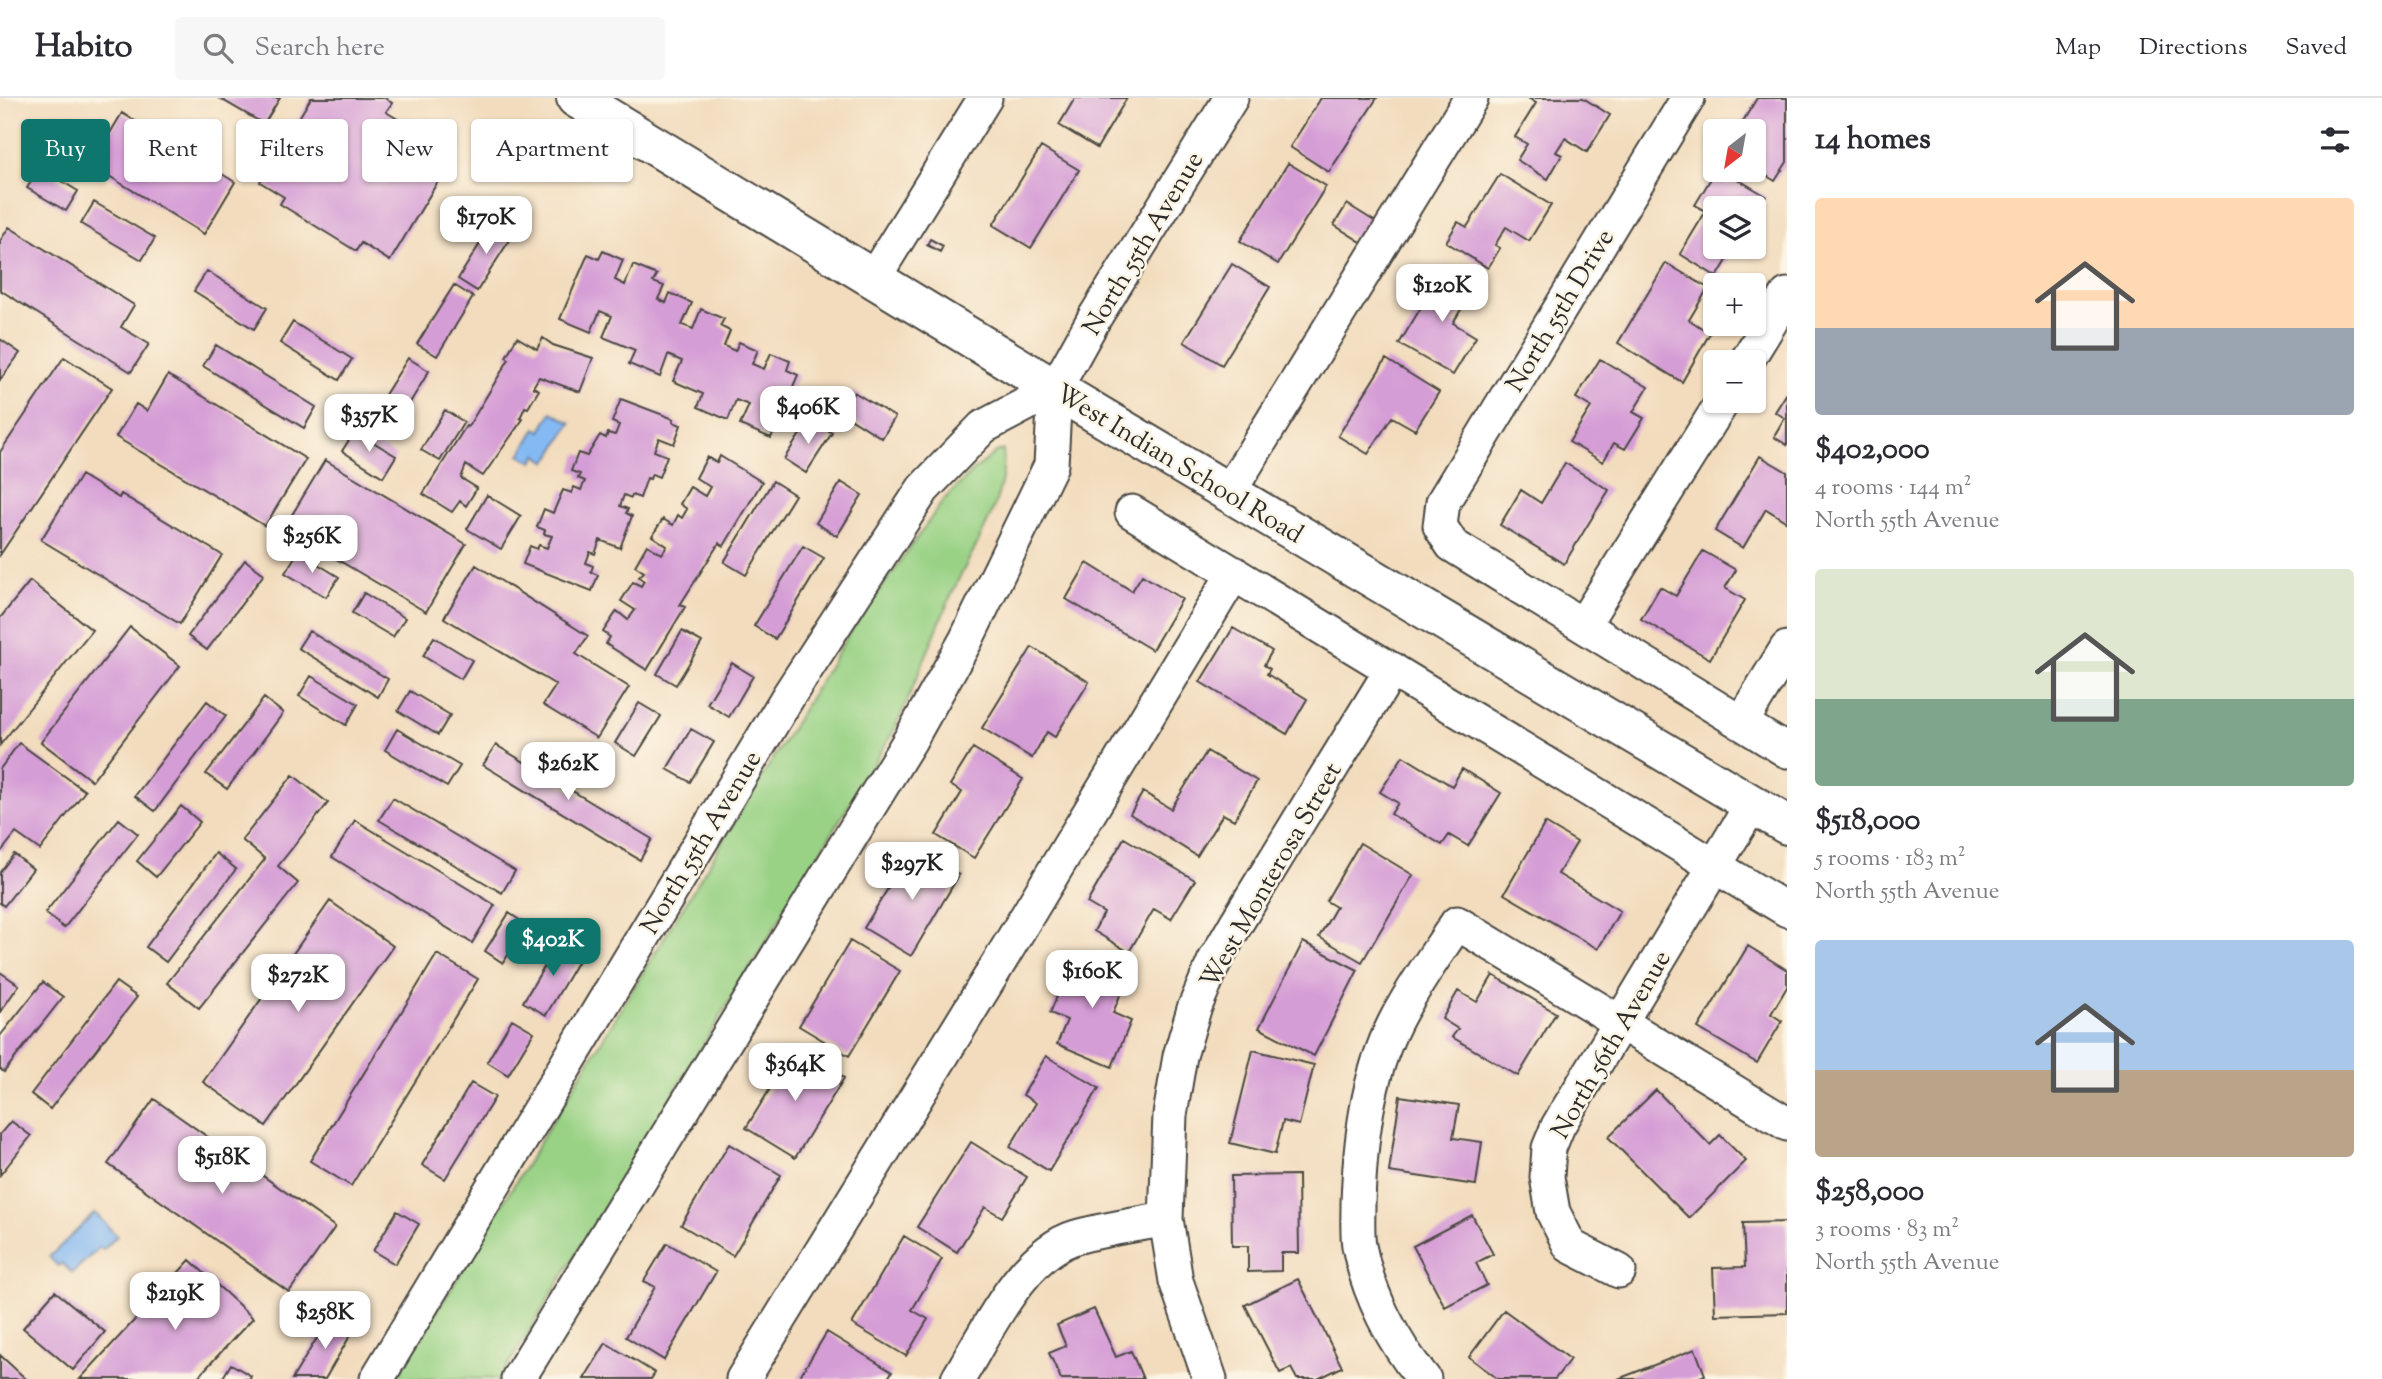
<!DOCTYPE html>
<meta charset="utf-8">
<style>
body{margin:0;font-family:"Sorts Mill Goudy",serif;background:#f7f7f7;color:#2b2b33;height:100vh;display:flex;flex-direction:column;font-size:26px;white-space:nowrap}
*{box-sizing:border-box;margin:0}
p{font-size:23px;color:#7c7c81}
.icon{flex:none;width:38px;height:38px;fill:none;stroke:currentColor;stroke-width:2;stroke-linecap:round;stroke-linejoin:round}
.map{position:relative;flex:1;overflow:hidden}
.details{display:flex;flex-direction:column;background:#fff;width:595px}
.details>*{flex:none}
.hud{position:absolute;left:21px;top:21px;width:665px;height:63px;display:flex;gap:14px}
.needle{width:46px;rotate:211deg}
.fabs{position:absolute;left:1703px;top:21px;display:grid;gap:14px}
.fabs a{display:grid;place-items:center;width:63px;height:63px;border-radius:7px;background:#fff;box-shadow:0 2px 5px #0004;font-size:35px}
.price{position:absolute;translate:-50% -60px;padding:0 16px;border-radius:14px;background:#fff;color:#222;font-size:23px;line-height:46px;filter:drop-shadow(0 2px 4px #0008)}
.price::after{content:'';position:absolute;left:50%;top:42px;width:21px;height:16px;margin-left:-10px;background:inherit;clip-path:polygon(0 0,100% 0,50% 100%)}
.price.selected{background:#0f766e;color:#fff}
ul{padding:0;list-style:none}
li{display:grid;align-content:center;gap:14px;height:371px;padding:0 28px}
li span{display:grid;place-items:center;height:217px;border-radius:7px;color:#555}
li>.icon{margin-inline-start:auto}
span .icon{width:126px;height:126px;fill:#fffc;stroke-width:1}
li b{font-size:30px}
h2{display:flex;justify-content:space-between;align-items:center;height:84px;padding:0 28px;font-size:30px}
.pill{padding:0 24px;border-radius:7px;background:#fff;box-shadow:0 2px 5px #0004;font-size:24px;line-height:63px}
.pill.selected{background:#0f766e;color:#fff}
header{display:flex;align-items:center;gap:42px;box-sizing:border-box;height:98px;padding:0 35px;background:#fff;border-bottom:2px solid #e1e1e2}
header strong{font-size:33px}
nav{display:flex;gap:38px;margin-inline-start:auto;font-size:24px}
.search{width:490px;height:63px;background:#f7f7f7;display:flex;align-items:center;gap:18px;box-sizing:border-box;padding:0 24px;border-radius:7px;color:#7c7c81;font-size:26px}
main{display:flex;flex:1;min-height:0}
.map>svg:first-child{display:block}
.green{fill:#99d285;stroke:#627e58;stroke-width:2}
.water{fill:#85b9f3;stroke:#58728f;stroke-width:2}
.building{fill:#d59dd6}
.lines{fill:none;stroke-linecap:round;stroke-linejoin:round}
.minor-casing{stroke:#494641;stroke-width:37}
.major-casing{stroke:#494641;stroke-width:42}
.minor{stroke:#fff;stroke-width:33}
.major{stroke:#fff;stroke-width:38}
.labels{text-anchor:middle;stroke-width:5;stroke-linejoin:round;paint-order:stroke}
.street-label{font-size:26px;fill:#2b2b2b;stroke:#fcf5e5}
</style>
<header>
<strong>Habito</strong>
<div class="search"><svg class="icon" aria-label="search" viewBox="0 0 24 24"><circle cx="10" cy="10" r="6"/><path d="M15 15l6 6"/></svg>Search here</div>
<nav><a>Map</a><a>Directions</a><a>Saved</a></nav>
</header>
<main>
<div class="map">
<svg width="1787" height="1281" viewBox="0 0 1787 1281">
<rect width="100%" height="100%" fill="#fcf5e5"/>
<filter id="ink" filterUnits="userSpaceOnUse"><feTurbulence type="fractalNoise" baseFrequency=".0143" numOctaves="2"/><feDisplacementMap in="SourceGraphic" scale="14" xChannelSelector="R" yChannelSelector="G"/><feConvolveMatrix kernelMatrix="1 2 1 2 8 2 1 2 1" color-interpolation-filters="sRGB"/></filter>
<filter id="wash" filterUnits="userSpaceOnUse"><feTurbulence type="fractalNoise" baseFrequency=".00686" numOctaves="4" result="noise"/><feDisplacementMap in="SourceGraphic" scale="28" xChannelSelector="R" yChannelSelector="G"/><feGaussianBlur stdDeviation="1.57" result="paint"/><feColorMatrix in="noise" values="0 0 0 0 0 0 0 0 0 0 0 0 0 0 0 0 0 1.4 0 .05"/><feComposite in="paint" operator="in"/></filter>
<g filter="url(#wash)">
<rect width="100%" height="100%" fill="#f2dcbd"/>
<path class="green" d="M1003,352C1009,403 968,456 949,502C930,547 913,592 892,636L500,1281H396L847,539L943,403L973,373L996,354Z"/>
<path class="water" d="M552,314L571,325L547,364L537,357L533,364L520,357L536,330L541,333Z
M95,1115L117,1138L103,1152L100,1149L72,1175L62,1165L58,1168L49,1159Z"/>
<g id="blocks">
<path class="building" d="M219,0H280L264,26Z
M311,0H385L392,5L386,14L455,55L390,163L361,145L356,153L280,106L284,99L260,84Z
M1075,0H1127L1097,50L1059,27Z
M1321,0H1377L1329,74L1290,49Z
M1528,0H1583L1610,17L1587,54L1565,40L1556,54L1562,57L1548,81L1517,62L1527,46L1515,39L1536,5Z
M1757,0H1787V64L1775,83L1754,70V33H1737Z
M122,15L235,84L204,136L91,67Z
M1041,49L1079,72L1031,150L993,127Z
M1288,65L1326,88L1278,166L1240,143Z
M40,70L78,93L66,113L27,90Z
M1716,72H1722L1766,98L1754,118V110H1715V149H1735L1717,179L1680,156L1706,113L1695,107Z
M1500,76L1551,107L1529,143L1506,129L1495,147L1500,150L1488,170L1446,144L1458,124L1467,129Z
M94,104L155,140L142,162L81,126Z
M1347,106L1379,126L1366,147L1334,127Z
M494,123L514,135L477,193L458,181Z
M9,129L134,207L121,229L149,246L131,274L0,192V143Z
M930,141L943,148L940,154L927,147Z
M603,153L623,162L615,182L625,187L633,167L657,177L653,184L664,188L658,201L666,205L670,195L692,205L682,227L693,231L701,211L724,221L720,228L730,233L724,248L735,253L739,244L758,252L752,266L764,271L771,255L790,263L787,272L798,277L771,340L740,327L749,307L736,302L728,322L698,309L703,296L673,283L682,263L668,257L660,279L629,266L635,252L603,239L612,218L600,213L591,234L560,221L588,156L599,161Z
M1666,165L1708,190L1689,222L1710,235L1682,284L1618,245Z
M1232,166L1270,189L1222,267L1184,244Z
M1446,168L1476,186L1453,225L1476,239L1453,277L1399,246Z
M207,173L267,210L254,231L194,193Z
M454,187L473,199L437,258L417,246Z
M293,224L352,261L339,282L280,245Z
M517,239L537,251L543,240L553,247L593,260L580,294L539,279L533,289L539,292L528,310L525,309L520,320L523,321L483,378L466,367L461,380L477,390L466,408L460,403L452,414L423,396L466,328L468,329L509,261L506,259Z
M0,241L20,255L0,282Z
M216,247L316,309L304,330L203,268Z
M64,259L112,290L0,457V354Z
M408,260L429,273L405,313L383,300Z
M1386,261L1439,294L1415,332L1392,319L1368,356L1338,338Z
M1600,261L1648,289L1633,314L1644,320L1625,351L1614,345L1603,364L1569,344L1591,309L1576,300Z
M168,277L306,361L265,428L116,339L136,306L147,313Z
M854,294L895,319L882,340L841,314Z
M1787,295V347L1774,339L1785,320L1775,314Z
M621,301L674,321L673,324L681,327L674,346L659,340L654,353L667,358L659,379L652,376L650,381L647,380L640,400L632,397L631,400L624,397L620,408L628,411L626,415L632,418L620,450L600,442L595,456L590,454L586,465L593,468L591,474L598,477L592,493L523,466L530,448L537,451L539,447L547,450L552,438L544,436L545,432L537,429L544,411L553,415L563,392L572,395L574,389L581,392L585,383L578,380L580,376L571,373L578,355L587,358L600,337L606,340L608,335L615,337L619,327L612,324Z
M445,312L464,324L440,363L421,352Z
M810,321L832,335L806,375L784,361Z
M355,333L396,358L383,379L342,353Z
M720,358L762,384L724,448L719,445L680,507L685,509L647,572L606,546L610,539L603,534L617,513L628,522L635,512L621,503L633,484L641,488L644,483L639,479L644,474L635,468L647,447L662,456L667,448L652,438L663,421L673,427L678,417L682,420L687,411L680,406L690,389L705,398L710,389L696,380L707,359L717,365Z
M1760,358L1787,374V424L1766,411L1743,450L1715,433Z
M325,362L466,446L426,514L284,430Z
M1565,365L1609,392L1564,466L1500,427L1521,392L1541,405Z
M81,377L119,400L121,396L222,457L180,526L41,442Z
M773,383L795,397L746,477L724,464Z
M841,384L862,397L837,438L816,425Z
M487,397L521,418L501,451L467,431Z
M803,448L824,460L775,541L754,528Z
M1703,453L1736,472L1725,490L1745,502L1710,561L1641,521L1660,489L1676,498Z
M298,454L339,479L326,499L285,475Z
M245,462L264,476L207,552L188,538Z
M1087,465L1132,493L1142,477L1182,501L1152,552L1066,501Z
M476,467L588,538L576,556L629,589L597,640L543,607L556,587L444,520Z
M30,483L92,532L0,647V520Z
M364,495L405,520L393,539L352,515Z
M130,529L180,568L92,683L41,644Z
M1233,530L1272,553L1264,567L1270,571L1267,576L1307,601L1287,636L1200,584Z
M309,533L388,581L378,599L298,550Z
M682,533L702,544L676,587L657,576Z
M434,539L472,562L461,581L423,558Z
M1032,549L1089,584L1055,639L1047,634L1032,660L982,630Z
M732,565L753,578L729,619L707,606Z
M311,578L358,606L346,627L299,598Z
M410,593L450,617L438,637L398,613Z
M264,600L283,615L227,691L206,676Z
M207,603L226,618L155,713L135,698Z
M639,605L661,618L636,658L615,645Z
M397,631L460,668L447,689L385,652Z
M691,631L714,644L690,684L667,671Z
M19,645L85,693L40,752L16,735L0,755V671Z
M496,647L652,741L640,762L483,667Z
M973,650L1023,681L974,760L936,737L962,694L950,687Z
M1207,653L1257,683L1234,722L1223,716L1197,758L1130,716L1143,694L1171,711Z
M1403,658L1452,688L1462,671L1501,695L1468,748L1449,737L1442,747L1391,716L1398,705L1380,694Z
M293,677L328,705L278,768L298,785L199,910L167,885L265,761L242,742Z
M393,700L515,773L502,795L379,722Z
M181,708L200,724L156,779L137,763Z
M119,721L138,736L64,830L45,815Z
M355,722L495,807L472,845L332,759Z
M1545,725L1577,744L1558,776L1620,813L1598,851L1504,796Z
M1124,740L1195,782L1171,821L1154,811L1129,854L1094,833L1104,815L1087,805Z
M1360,745L1413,777L1362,864L1319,839L1336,809L1326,803Z
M913,749L959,777L911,858L864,830Z
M216,755L236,771L166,864L146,849Z
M14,756L33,771L4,808L0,805V774Z
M330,803L393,848L266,1028L203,984Z
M509,815L527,827L503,865L485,853Z
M560,842L582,856L546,917L523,904Z
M850,843L900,873L849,958L799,928Z
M1303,844L1358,872L1314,958L1259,930Z
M1748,848L1787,872V889L1771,916L1782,923L1757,965L1698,930Z
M1075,855L1128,877L1113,915L1131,923L1112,969L1057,946L1067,922L1050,915Z
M437,856L478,881L351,1088L310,1063Z
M0,874L19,887L0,914Z
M1493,877L1556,915L1518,978L1452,939L1458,931L1442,921L1458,893L1477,904Z
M43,884L63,899L4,974L0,971V938Z
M116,884L137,899L50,1011L31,996Z
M512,921L534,934L508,977L487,964Z
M795,950L844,980L795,1060L746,1030Z
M1253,952L1314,967L1299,1027L1283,1023L1275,1056L1230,1045Z
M1046,958L1099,990L1049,1073L1010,1049L1036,1005L1023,997Z
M471,985L495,999L445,1081L422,1067Z
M1656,992L1710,1047L1720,1037L1746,1063L1689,1120L1608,1039Z
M1400,998L1459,1007L1453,1040L1482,1044L1476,1087L1389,1074Z
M154,1001L335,1129L289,1194L108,1066Z
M11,1023L31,1038L0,1077V1036Z
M971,1044L1027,1079L1002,1119L985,1109L957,1154L917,1129Z
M729,1046L781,1077L733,1158L681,1127Z
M1298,1077L1299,1155H1281V1173L1248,1174V1148H1232L1231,1078Z
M397,1113L419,1126L395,1166L373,1153Z
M1472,1117L1493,1156L1476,1165L1487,1187L1445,1209L1413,1148Z
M1787,1124V1215L1715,1217L1713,1170L1745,1169L1743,1125Z
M904,1138L942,1161L912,1212L928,1221L906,1258L852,1226Z
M667,1145L716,1174L664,1262L626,1239L655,1189L644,1183Z
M190,1162L253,1220L196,1281H80Z
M1298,1181L1342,1269L1318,1281H1297L1291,1270L1280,1275L1245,1207Z
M55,1193L105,1234L73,1272L23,1230Z
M1094,1211L1116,1259L1131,1253L1143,1281H1061L1049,1255L1066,1248L1057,1227Z
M1504,1212L1570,1261L1555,1281H1498L1469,1259Z
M331,1217L354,1231L325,1281H292Z
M827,1234L892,1274L887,1281H798Z
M606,1245L655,1275L651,1281H584Z
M1695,1251L1705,1277L1695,1281H1618Z
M0,1257L26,1281H0Z
M231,1266L251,1278L250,1281H222Z"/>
</g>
</g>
<g filter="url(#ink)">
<use href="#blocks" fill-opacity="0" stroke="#494641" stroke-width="2"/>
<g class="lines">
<defs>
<path id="minor" d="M1688,0L1443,404L1440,428L1452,447L1787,653
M873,181L985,0
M1746,264L1787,197
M1229,394L1471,0
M1132,414L1787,812
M1583,527L1723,303
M1741,625L1787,550
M1619,1173L1570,1148L1553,1114L1547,1079L1549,1050L1558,1028L1752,706
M377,1281L789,597L923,391L983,329L1055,291
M518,1281L910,642L966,542L1051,367L1055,291L1095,219L1231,0
M743,1281L989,881L1234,475
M958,1281C986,1235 1022,1155 1076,1139C1105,1131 1136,1127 1166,1121
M1210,1281L1176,1183L1166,1121L1170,1017L1180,958L1194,911L1214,864L1237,824L1392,571
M1424,1281C1393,1245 1368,1195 1359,1148C1357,1135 1358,1119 1358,1105C1360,1045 1367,979 1395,924C1412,890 1436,857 1457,825L1787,1026"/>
<path id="major" d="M576,0L1055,291L1787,727"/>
</defs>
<use href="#minor" class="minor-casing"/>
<use href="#major" class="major-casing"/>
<use href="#minor" class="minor"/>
<use href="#major" class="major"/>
</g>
</g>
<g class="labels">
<g class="street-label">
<text transform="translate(1142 145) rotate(-59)" y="9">North 55th Avenue</text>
<text transform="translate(1559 212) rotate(-59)" y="9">North 55th Drive</text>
<text transform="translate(1180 365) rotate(31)" y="9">West Indian School Road</text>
<text transform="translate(700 744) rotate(-59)" y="9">North 55th Avenue</text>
<text transform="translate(1270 777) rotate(-60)" y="9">West Monterosa Street</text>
<text transform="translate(1610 946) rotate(-60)" y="9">North 56th Avenue</text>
</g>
</g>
</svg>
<div class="fabs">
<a><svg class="needle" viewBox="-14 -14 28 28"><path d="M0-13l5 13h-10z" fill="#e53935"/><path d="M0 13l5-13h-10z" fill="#7c7c81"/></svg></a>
<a><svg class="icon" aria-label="layers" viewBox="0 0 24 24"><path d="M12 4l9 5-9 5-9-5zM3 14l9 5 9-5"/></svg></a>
<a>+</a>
<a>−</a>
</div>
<b class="price" style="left:486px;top:158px">$170K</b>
<b class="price" style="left:1442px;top:226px">$120K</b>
<b class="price" style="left:808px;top:348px">$406K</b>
<b class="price" style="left:369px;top:356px">$357K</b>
<b class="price" style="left:312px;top:477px">$256K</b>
<b class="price" style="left:568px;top:704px">$262K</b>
<b class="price" style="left:912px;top:804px">$297K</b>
<b class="price selected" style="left:553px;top:880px">$402K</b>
<b class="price" style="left:1092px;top:912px">$160K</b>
<b class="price" style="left:298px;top:916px">$272K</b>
<b class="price" style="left:795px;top:1005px">$364K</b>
<b class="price" style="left:222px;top:1098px">$518K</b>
<b class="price" style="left:175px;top:1234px">$219K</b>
<b class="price" style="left:325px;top:1253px">$258K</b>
<div class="hud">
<a class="pill selected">Buy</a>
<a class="pill">Rent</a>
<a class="pill">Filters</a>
<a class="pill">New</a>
<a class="pill">Apartment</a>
</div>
</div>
<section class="details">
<h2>14 homes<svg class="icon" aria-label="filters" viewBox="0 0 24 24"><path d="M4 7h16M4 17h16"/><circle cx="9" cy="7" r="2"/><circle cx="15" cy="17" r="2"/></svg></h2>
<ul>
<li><span style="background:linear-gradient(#ffd9b3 60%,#9aa5b1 0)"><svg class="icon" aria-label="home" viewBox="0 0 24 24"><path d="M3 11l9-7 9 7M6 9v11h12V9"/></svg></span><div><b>$402,000</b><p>4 rooms · 144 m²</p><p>North 55th Avenue</p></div></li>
<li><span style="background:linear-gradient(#dfe7d0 60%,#7fa58c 0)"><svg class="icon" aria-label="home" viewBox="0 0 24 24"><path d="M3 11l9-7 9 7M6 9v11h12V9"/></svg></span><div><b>$518,000</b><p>5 rooms · 183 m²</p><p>North 55th Avenue</p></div></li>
<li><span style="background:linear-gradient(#a9c7e8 60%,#b9a48a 0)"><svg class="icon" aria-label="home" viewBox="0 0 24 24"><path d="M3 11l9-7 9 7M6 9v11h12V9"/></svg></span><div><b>$258,000</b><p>3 rooms · 83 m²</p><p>North 55th Avenue</p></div></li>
</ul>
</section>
</main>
